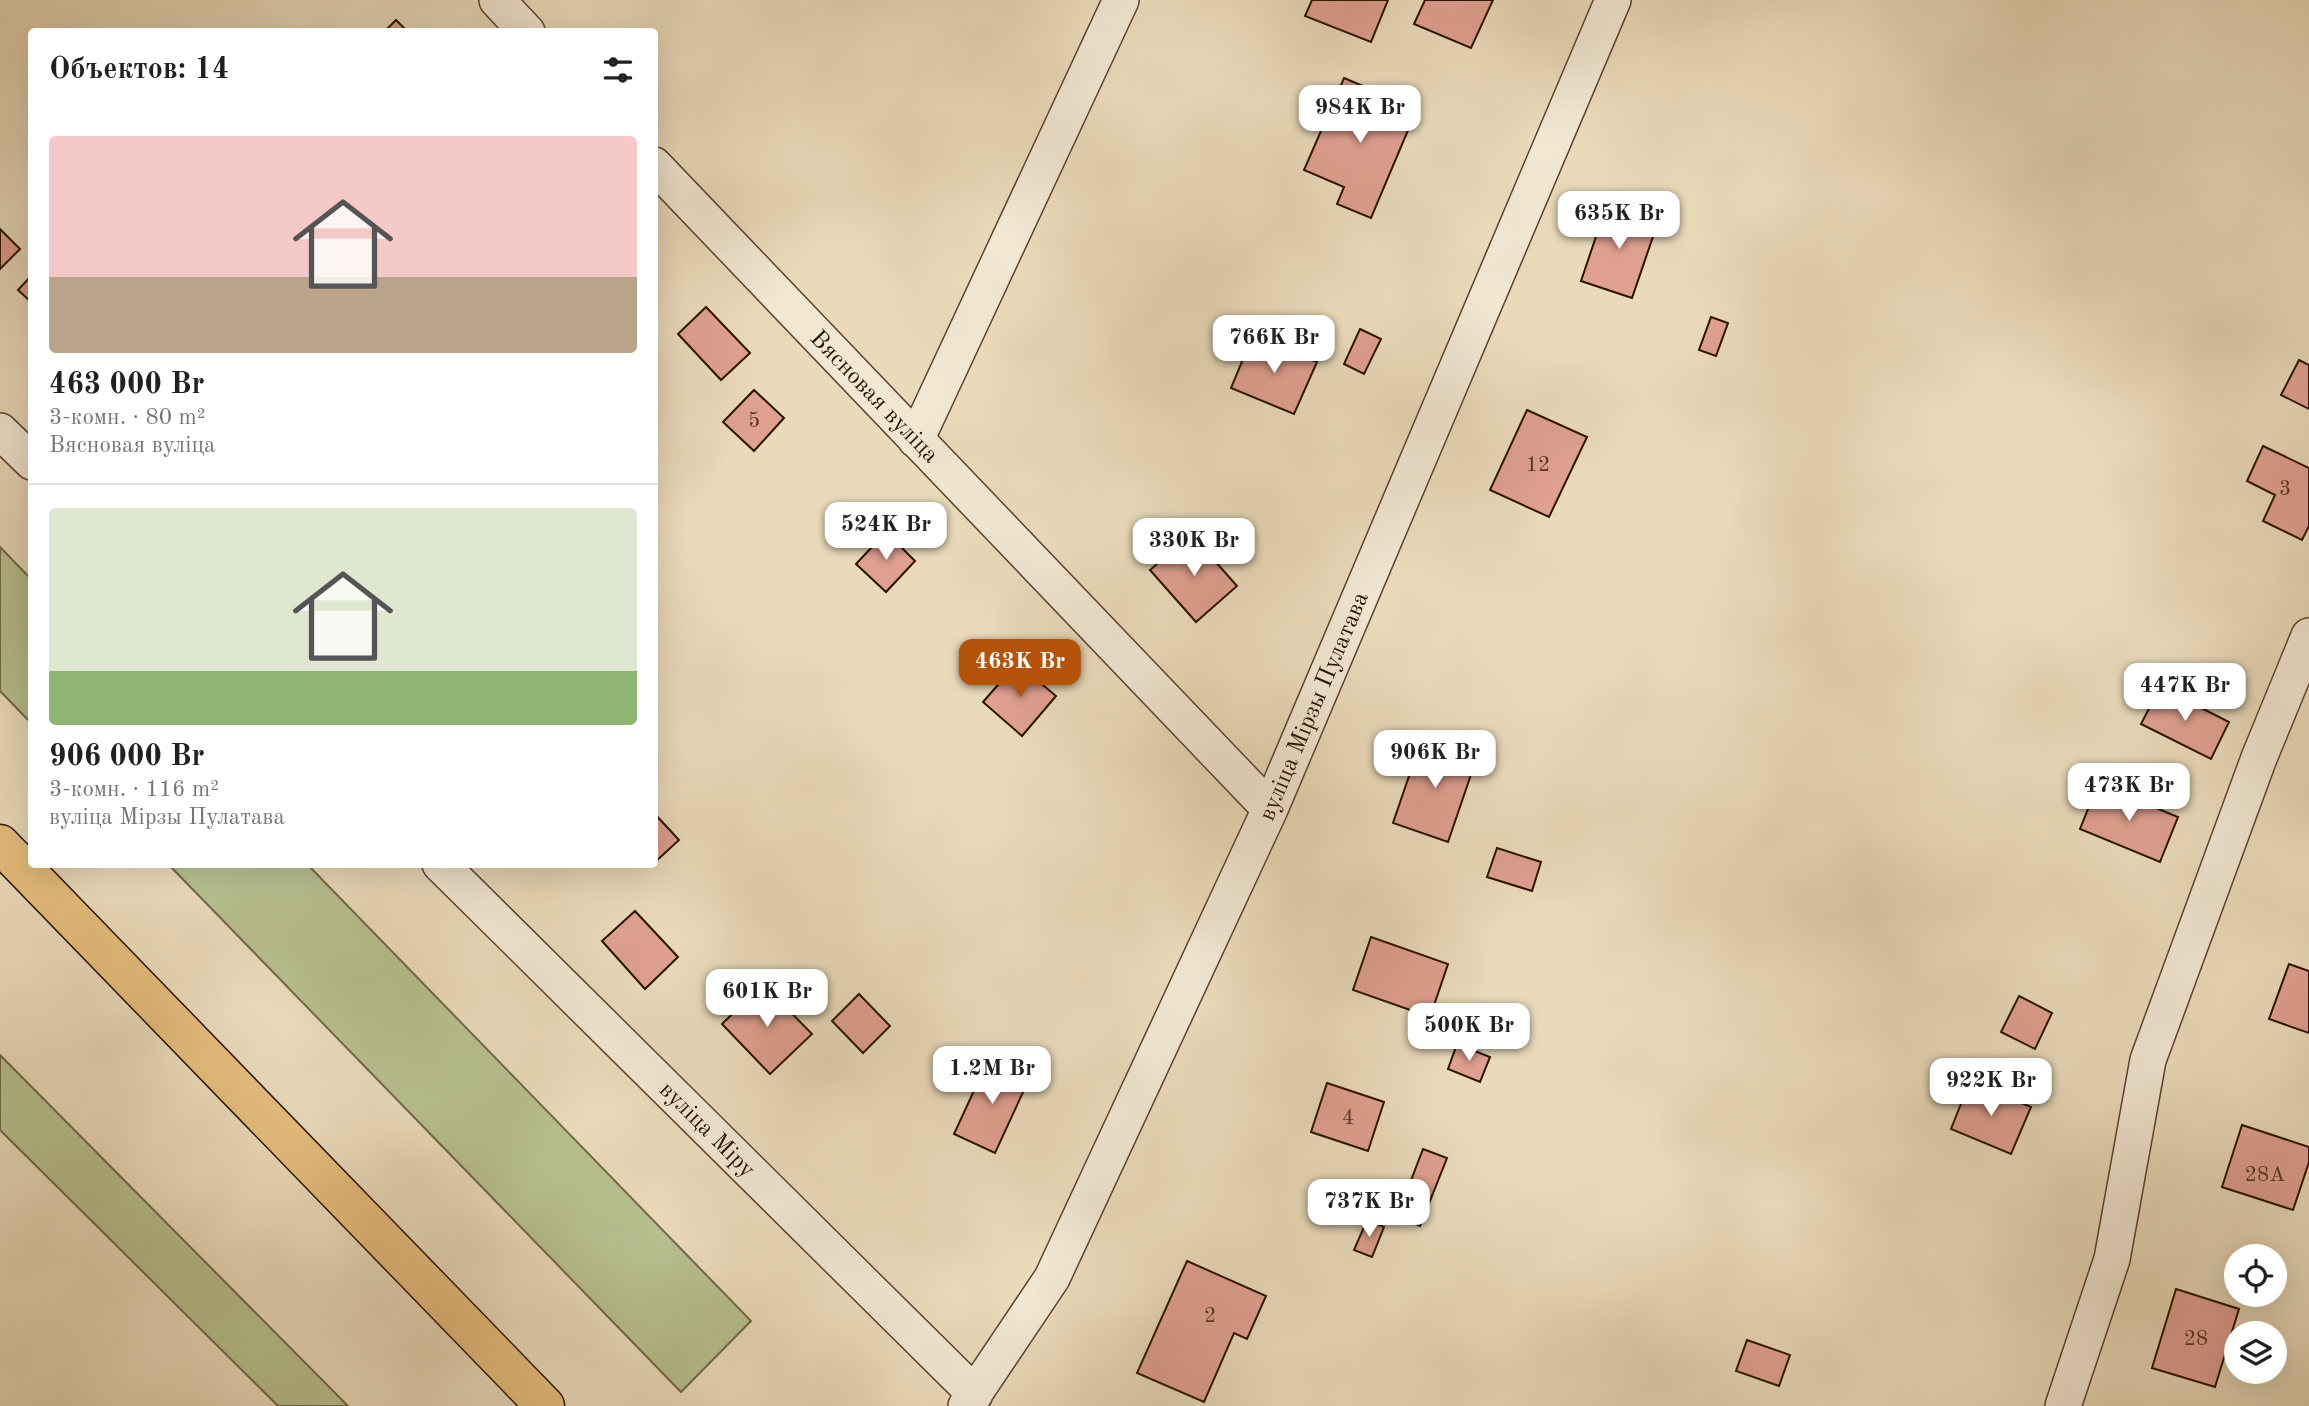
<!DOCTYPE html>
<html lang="ru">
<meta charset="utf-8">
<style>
body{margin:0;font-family:"Old Standard TT",serif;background:#f2f2f2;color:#202124;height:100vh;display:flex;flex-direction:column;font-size:26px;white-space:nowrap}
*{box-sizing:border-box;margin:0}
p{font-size:23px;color:#757577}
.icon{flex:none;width:38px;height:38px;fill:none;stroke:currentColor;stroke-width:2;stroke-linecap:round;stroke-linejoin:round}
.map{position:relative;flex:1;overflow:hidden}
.sheet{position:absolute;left:28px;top:28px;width:630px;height:840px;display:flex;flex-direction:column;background:#fff;border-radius:7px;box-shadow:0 7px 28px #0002}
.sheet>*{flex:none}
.buttons{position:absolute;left:2224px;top:1244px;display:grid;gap:14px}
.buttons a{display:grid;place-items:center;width:63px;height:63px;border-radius:50%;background:#fff;box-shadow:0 7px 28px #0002;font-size:35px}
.price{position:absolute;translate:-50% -60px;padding:0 16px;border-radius:14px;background:#fff;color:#222;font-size:23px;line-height:46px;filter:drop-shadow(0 2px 4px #0008)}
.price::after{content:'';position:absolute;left:50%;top:42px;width:21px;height:16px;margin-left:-10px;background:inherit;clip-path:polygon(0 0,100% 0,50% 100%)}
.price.active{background:#b45309;color:#fff}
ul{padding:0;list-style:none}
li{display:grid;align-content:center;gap:14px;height:371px;padding:0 21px}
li+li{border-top:2px solid #e0e0e0}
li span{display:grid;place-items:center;height:217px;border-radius:7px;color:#555}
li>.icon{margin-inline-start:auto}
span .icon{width:126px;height:126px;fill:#fffc;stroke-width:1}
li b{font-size:30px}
h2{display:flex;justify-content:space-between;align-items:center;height:84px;padding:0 21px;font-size:30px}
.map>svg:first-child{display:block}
.green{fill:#b7bf8f;stroke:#706848;stroke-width:2}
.building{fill:#dfa090;stroke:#2a1200;stroke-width:2}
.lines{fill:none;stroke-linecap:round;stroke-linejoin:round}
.minor-casing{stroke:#5a442e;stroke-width:38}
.major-casing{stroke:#2a1200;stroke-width:41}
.minor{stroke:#f1e7d2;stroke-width:35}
.major{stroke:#e4bd7d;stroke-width:38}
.labels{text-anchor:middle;stroke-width:5;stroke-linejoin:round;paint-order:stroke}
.number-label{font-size:21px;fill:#573624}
.street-label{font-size:24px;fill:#2a1200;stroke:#f1e7d2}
</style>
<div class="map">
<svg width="2309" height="1406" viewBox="0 0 2309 1406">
<rect width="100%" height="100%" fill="#e9daba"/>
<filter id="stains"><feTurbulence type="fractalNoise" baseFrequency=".00286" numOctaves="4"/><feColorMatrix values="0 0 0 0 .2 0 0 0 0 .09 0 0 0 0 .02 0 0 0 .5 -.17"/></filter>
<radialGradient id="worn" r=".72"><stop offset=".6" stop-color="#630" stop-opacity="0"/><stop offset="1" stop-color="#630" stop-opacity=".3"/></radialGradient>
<path class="green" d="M0,547L31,579V723L0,691Z
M169,865H308L751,1321L681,1392Z
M0,1055L348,1406H278L0,1130Z"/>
<path class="building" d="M1312,0H1388L1371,42L1305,16Z
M1425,0H1493L1471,48L1414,24Z
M396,20L408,32H384Z
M1344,78L1417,109L1371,218L1337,204L1344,187L1304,170Z
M1607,204L1658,222L1632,298L1581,281Z
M0,229L20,249L0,269Z
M32,275V303L18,290Z
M706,307L750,353L721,380L678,334Z
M1711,317L1728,323L1716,356L1699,350Z
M1360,329L1381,339L1364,374L1344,364Z
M1253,335L1317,362L1294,414L1231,388Z
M2299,360L2309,365V409L2281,395Z
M754,390L784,418L754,451L723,422Z
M1527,410L1587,437L1549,517L1490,490Z
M2263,446L2309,468V526L2302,540L2263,521L2275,495L2247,481Z
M886,532L915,561L886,592L856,564Z
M1191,534L1237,586L1196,622L1150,570Z
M1017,663L1056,696L1022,736L983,702Z
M2160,687L2229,722L2211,759L2141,724Z
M1422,738L1477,757L1448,842L1393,823Z
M2098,784L2178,817L2160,862L2080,829Z
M654,813L679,840L654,863Z
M1497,848L1541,862L1532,891L1487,877Z
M635,911L678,957L645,989L602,941Z
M1371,937L1448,964L1430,1017L1353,990Z
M2289,964L2309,971V1033L2269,1019Z
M763,984L812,1034L770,1074L722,1024Z
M859,994L890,1026L863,1053L832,1021Z
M2019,996L2052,1013L2035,1049L2001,1032Z
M1457,1044L1490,1057L1480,1082L1448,1069Z
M989,1058L1030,1077L995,1153L954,1134Z
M1970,1081L2031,1107L2011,1154L1951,1129Z
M1327,1083L1384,1102L1368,1151L1311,1132Z
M2242,1125L2309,1147V1162L2293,1210L2222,1187Z
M1423,1149L1447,1158L1420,1226L1397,1217Z
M1367,1220L1384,1227L1372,1257L1354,1250Z
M1187,1261L1266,1296L1247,1339L1234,1333L1204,1402L1137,1373Z
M2176,1289L2239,1309L2215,1387L2152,1368Z
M1747,1340L1790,1355L1779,1386L1736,1371Z"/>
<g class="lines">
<defs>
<path id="minor" d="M497,0L527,32
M654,165L1270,809
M0,431L32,462
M916,440L1121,0
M440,864L975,1394
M966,1406L1052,1278L1270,809L1613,0
M2063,1406L2112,1259L2148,1060L2259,758L2309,636"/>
<path id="major" d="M0,844L545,1406"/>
</defs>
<use href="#minor" class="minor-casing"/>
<use href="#major" class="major-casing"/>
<use href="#minor" class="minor"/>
<use href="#major" class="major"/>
</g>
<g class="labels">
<g class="number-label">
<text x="754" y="427">5</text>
<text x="1538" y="471">12</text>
<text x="2285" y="495">3</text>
<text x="1348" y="1124">4</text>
<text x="2265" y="1181">28А</text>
<text x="1210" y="1322">2</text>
<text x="2196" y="1345">28</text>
</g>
<g class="street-label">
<text transform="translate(875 396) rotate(46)" y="8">Вясновая вуліца</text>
<text transform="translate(1313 706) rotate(-67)" y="8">вуліца Мірзы Пулатава</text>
<text transform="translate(708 1129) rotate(45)" y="8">вуліца Міру</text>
</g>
</g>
<rect width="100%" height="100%" filter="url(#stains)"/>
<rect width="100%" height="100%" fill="url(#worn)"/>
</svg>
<div class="buttons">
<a><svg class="icon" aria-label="locate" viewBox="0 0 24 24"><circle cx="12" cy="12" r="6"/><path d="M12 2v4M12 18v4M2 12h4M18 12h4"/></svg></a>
<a><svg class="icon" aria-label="layers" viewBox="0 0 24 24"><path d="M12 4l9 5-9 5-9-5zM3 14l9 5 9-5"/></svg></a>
</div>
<b class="price" style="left:1360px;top:145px">984K Br</b>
<b class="price" style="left:1619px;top:251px">635K Br</b>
<b class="price" style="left:1274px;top:375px">766K Br</b>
<b class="price" style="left:886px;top:562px">524K Br</b>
<b class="price" style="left:1194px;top:578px">330K Br</b>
<b class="price active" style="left:1020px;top:699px">463K Br</b>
<b class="price" style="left:2185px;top:723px">447K Br</b>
<b class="price" style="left:1435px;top:790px">906K Br</b>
<b class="price" style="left:2129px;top:823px">473K Br</b>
<b class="price" style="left:767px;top:1029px">601K Br</b>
<b class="price" style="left:1469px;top:1063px">500K Br</b>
<b class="price" style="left:992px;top:1106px">1.2M Br</b>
<b class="price" style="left:1991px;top:1118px">922K Br</b>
<b class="price" style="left:1369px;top:1239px">737K Br</b>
<section class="sheet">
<h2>Объектов: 14<svg class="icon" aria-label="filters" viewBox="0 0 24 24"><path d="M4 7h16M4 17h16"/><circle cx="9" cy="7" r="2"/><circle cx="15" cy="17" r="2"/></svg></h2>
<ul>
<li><span style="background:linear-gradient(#f6c9c9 65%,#b9a48a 0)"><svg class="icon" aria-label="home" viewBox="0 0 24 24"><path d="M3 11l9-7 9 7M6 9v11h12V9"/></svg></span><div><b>463 000 Br</b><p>3-комн. · 80 m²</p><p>Вясновая вуліца</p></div></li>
<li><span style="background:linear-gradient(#dfe7d0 75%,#8fb573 0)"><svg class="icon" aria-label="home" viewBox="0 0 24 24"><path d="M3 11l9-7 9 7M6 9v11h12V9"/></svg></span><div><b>906 000 Br</b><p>3-комн. · 116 m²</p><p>вуліца Мірзы Пулатава</p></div></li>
</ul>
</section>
</div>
